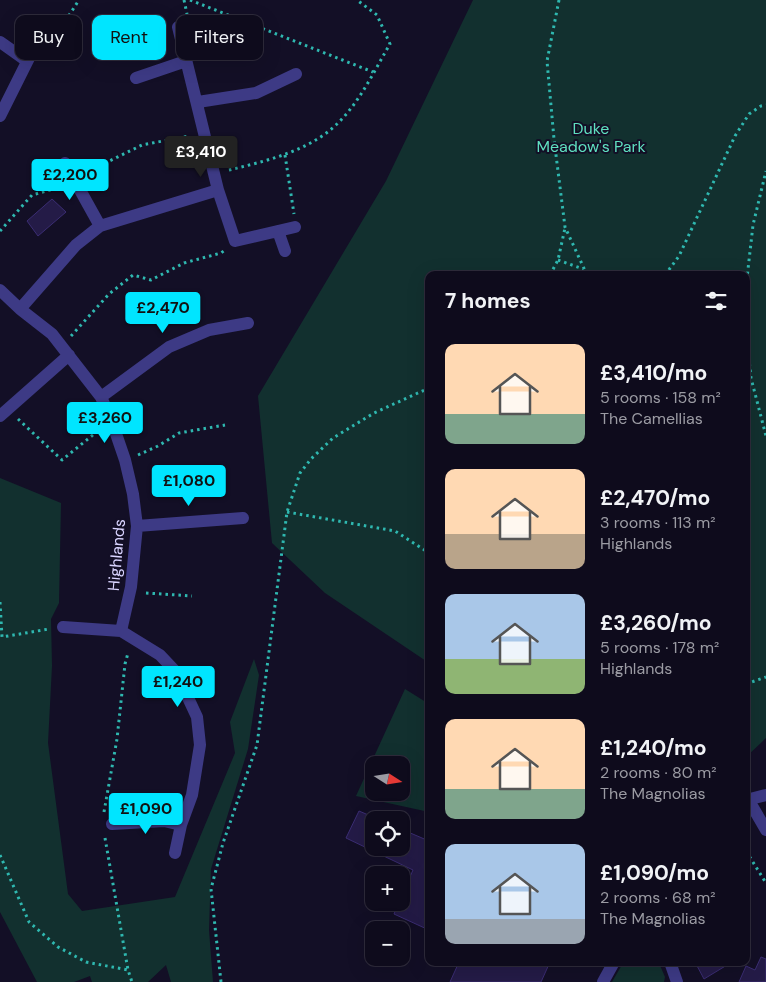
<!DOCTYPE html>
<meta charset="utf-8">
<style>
body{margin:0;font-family:"DM Sans",sans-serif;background:#171425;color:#f1f3f6;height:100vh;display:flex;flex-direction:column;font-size:19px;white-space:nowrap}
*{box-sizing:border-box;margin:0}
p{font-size:16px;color:#9b9ba3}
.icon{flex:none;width:28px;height:28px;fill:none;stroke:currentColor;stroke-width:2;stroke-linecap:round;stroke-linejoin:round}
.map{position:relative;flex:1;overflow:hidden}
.side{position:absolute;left:425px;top:271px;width:325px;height:695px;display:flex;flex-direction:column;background:#0e0b1c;border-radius:10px;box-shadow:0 5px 20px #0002,0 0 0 1px #2e2b3b}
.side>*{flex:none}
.guide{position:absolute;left:15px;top:15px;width:335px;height:45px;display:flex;gap:10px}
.needle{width:32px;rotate:102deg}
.tools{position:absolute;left:365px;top:756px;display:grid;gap:10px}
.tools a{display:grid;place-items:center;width:45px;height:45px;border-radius:10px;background:#0e0b1c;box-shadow:0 5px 20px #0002,0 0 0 1px #2e2b3b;font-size:25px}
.price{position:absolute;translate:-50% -42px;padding:0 11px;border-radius:5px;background:#00e5ff;color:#111;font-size:16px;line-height:32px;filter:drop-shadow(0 1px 2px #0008)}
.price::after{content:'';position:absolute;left:50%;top:30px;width:15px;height:11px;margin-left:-8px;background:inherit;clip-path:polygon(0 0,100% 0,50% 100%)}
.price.on{background:#222;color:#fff}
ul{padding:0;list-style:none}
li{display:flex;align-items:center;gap:15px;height:125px;padding:0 20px}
li span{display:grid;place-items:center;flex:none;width:140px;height:100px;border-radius:10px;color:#555}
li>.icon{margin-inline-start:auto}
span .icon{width:60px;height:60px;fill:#fffc;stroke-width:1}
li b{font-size:21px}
h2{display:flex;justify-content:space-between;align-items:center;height:60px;padding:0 20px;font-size:21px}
.chip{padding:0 18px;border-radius:10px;background:#0e0b1c;box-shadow:0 5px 20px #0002,0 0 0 1px #2e2b3b;font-size:18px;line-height:45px}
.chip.on{background:#00e5ff;color:#111}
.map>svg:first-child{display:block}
.green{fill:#12302f;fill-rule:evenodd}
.building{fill:#241b47;stroke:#3b2d73}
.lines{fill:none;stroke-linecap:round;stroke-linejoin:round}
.path{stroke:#2fb8b0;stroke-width:3;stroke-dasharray:2.5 4;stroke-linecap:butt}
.minor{stroke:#3d3a85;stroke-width:12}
.labels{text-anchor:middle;stroke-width:4;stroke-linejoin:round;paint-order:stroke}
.park-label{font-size:16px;fill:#5fe0c0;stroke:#130f26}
.street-label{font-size:16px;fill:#d9d4ff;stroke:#130f26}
</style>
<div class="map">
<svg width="766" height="982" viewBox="0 0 766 982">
<rect width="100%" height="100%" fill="#130f26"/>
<path class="green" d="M473,0H766V738L746,757V275H429V663L325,593L272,543L258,396L386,181Z
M0,478L61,503L59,603L51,619L52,666L48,743L68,894L82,911L175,897L235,753L230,722L254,659L259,675L248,749L211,869L209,930L213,982H171L166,965L148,982H92L90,976L74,982H37L0,912Z
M405,689L429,704V812L356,796ZM374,765H401V792H374Z
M623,963H659L665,977L664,982H612Z"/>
<path class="building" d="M52,199L66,212L38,236L27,221Z
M359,811L380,820H374V848H401V829L429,841V930L394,914L399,902H401V897L413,870L346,838Z
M761,957L766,959V982H739L746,966L755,970Z
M459,962H550L541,982H450Z
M695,962H732L704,979Z"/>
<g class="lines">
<path class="path" d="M184,0L187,14
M190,0L373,72
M559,0L547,61L554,139L565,227L587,275
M51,43L79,0
M285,155L294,214
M229,170C266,161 309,151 337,124C360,102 374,71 390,44L377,15L357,0
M87,172L142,145L189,136
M0,231L32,195L57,188L62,185
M558,260L583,269
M550,275L558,260L565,228
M665,275L679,256L735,136L749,114L761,106L766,105
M746,287L753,225L766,171
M746,331L751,378L766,436
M71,336L109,294L133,275L151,280L184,263L221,253L225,250
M18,419L62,460L99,430
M138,455L158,446L179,433L225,425
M287,512L395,531L429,553
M146,593L192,596
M0,602L2,637L49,629
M746,684L766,677
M104,812L117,739L125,664L128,653
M105,838L128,970L132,982
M746,851L766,883
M0,855L29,922L58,947L86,962L128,970
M221,982L211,889L223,843L257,745L287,512L300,473L311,459L333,438L374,413L429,388"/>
<path class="minor" d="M178,27L218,190L235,241L295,227
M0,42L27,61
M136,78L186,61
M198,102L256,93L296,74
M0,116L36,44
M65,163L100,226
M278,231L285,251
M0,290L20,309L52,334L101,397L112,422L125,460L133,494L137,526L131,587L121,631
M20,309L76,245L100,226L218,190
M101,397L169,347L209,330L248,323
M0,416L69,355
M137,526L243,518
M63,627L121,631L160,655L176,672L197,717L200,745L192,795L181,825L175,853
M748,799L766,830
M746,800L766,795
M112,824L164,821L181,825
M670,962L677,982
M603,982L614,962"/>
</g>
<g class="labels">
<g class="park-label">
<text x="591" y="134">Duke<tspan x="591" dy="18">Meadow's Park</tspan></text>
</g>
<g class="street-label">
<text transform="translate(116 555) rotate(-85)" y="6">Highlands</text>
</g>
</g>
</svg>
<div class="tools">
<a><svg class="needle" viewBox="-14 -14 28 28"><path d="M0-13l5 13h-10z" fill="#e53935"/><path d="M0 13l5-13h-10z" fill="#9b9ba3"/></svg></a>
<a><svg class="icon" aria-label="locate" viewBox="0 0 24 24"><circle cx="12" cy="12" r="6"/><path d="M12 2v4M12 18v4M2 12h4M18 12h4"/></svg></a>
<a>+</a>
<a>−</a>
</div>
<b class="price on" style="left:201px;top:178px">£3,410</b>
<b class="price" style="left:70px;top:201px">£2,200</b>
<b class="price" style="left:163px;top:334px">£2,470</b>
<b class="price" style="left:105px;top:444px">£3,260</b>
<b class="price" style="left:189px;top:507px">£1,080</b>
<b class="price" style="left:178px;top:708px">£1,240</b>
<b class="price" style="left:146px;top:835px">£1,090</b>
<div class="guide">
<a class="chip">Buy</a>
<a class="chip on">Rent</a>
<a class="chip">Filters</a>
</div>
<section class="side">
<h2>7 homes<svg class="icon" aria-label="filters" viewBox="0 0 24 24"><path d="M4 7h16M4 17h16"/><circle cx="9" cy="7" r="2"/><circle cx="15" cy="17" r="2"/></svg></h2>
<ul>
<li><span style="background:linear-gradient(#ffd9b3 70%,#7fa58c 0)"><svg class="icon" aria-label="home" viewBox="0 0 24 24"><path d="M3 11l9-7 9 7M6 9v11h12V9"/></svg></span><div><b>£3,410/mo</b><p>5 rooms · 158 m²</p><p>The Camellias</p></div></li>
<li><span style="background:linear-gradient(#ffd9b3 65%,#b9a48a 0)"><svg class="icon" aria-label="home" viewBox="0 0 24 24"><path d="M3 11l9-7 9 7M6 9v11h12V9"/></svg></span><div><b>£2,470/mo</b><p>3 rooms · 113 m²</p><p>Highlands</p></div></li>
<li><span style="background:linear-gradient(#a9c7e8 65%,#8fb573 0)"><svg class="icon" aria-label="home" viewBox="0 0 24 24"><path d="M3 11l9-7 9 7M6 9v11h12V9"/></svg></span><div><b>£3,260/mo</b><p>5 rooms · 178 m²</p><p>Highlands</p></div></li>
<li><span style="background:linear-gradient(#ffd9b3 70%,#7fa58c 0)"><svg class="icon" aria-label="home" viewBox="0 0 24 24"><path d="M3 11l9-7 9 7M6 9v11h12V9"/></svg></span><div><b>£1,240/mo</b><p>2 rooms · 80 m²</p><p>The Magnolias</p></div></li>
<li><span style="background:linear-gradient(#a9c7e8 75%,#9aa5b1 0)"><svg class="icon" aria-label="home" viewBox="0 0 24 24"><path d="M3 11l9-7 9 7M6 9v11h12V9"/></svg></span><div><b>£1,090/mo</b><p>2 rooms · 68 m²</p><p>The Magnolias</p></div></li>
</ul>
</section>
</div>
